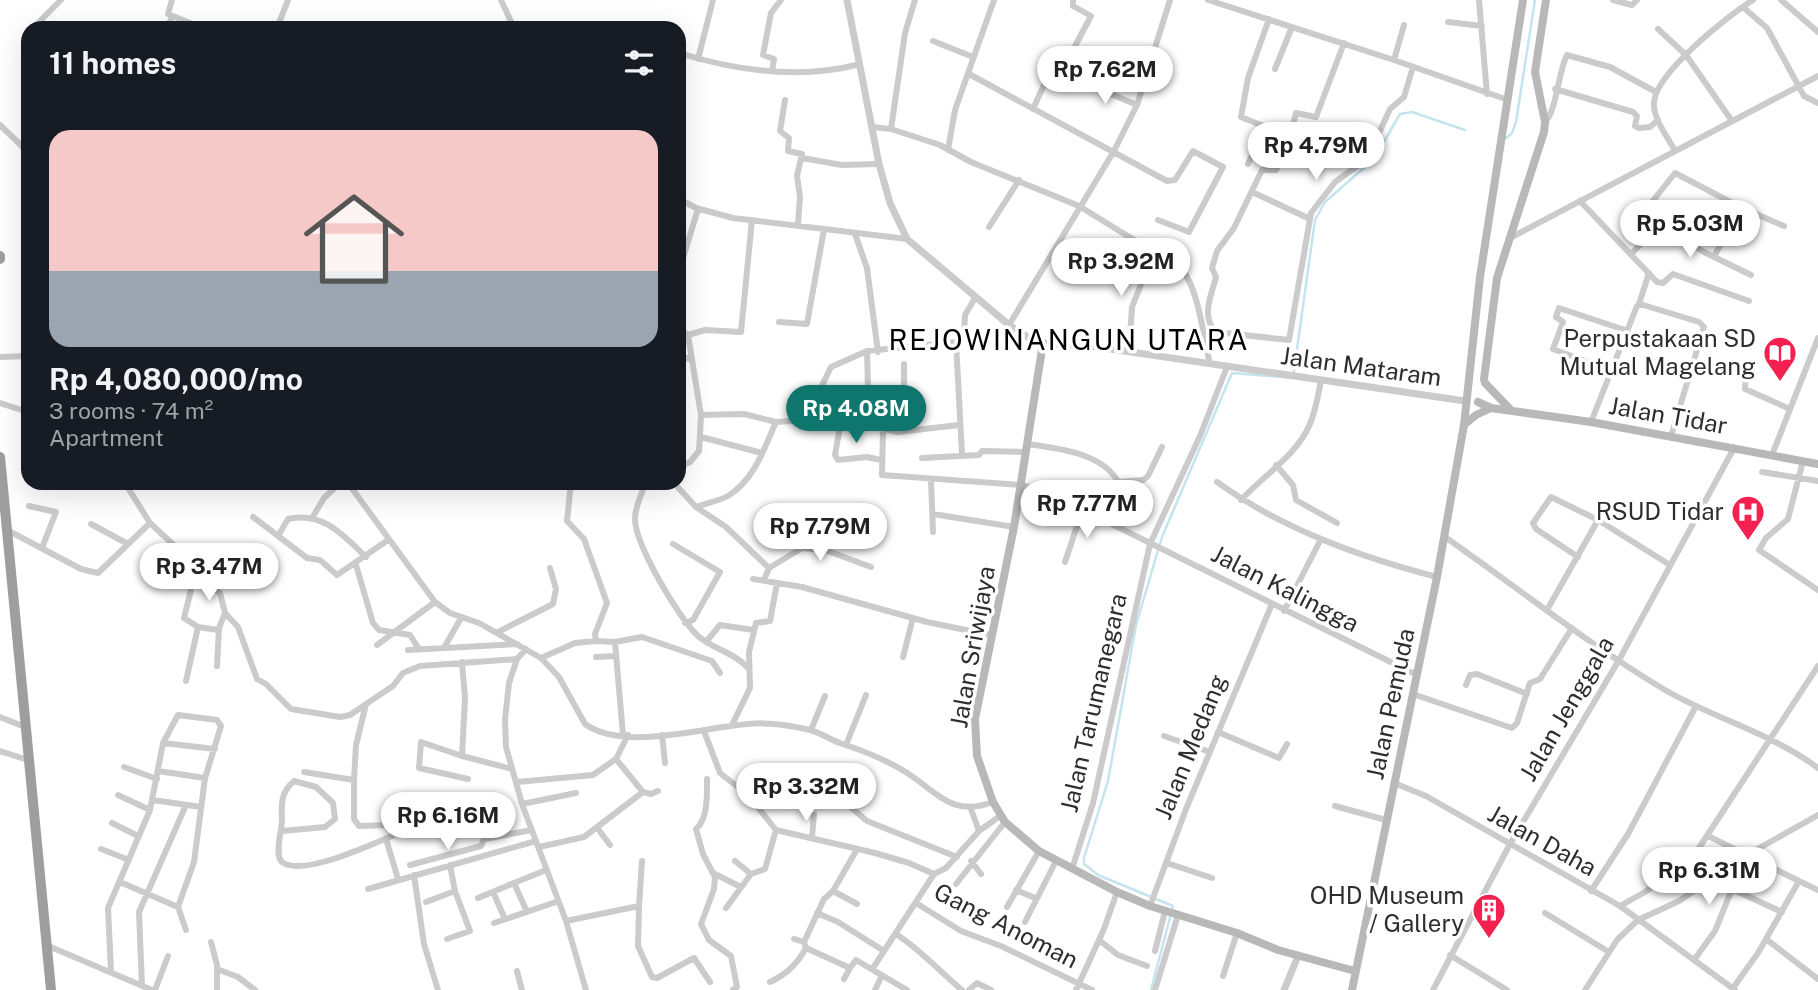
<!DOCTYPE html>
<meta charset="utf-8">
<style>
body{margin:0;font-family:"Public Sans",sans-serif;background:#20242c;color:#f1f3f6;height:100vh;display:flex;flex-direction:column;font-size:26px;white-space:nowrap}
*{box-sizing:border-box;margin:0}
p{font-size:23px;color:#9ea1a6}
.icon{flex:none;width:38px;height:38px;fill:none;stroke:currentColor;stroke-width:2;stroke-linecap:round;stroke-linejoin:round}
.map{position:relative;flex:1;overflow:hidden}
.drawer{position:absolute;left:21px;top:21px;width:665px;height:469px;display:flex;flex-direction:column;background:#171b24;border-radius:21px;box-shadow:0 7px 28px #0002}
.drawer>*{flex:none}
.price{position:absolute;translate:-50% -60px;padding:0 16px;border-radius:24px;background:#fff;color:#222;font-size:23px;line-height:46px;filter:drop-shadow(0 2px 4px #0008)}
.price::after{content:'';position:absolute;left:50%;top:42px;width:21px;height:16px;margin-left:-10px;background:inherit;clip-path:polygon(0 0,100% 0,50% 100%)}
.price.on{background:#0f766e;color:#fff}
ul{padding:0;list-style:none}
li{display:grid;align-content:center;gap:14px;height:371px;padding:0 28px}
li span{display:grid;place-items:center;height:217px;border-radius:21px;color:#555}
li>.icon{margin-inline-start:auto}
span .icon{width:126px;height:126px;fill:#fffc;stroke-width:1}
li b{font-size:30px}
h2{display:flex;justify-content:space-between;align-items:center;height:84px;padding:0 28px;font-size:30px}
.map>svg:first-child{display:block}
.lines{fill:none;stroke-linecap:round;stroke-linejoin:round}
.stream{stroke:#c4e4ee;stroke-width:2.5}
.minor{stroke:#cbcbcb;stroke-width:6}
.tertiary{stroke:#cbcbcb;stroke-width:7}
.secondary{stroke:#b8b8b8;stroke-width:8}
.trunk{stroke:#9e9e9e;stroke-width:10}
.labels{text-anchor:middle;stroke-width:7;stroke-linejoin:round;paint-order:stroke}
.poi-label{font-size:24px;fill:#2e2e2e;stroke:#fff;text-anchor:end}
.street-label{font-size:24px;fill:#2e2e2e;stroke:#fff}
.quarter-label{font-size:28px;letter-spacing:2px;fill:#000;stroke:#fff}
</style>
<div class="map">
<svg width="1818" height="990" viewBox="0 0 1818 990">
<rect width="100%" height="100%" fill="#fff"/>
<g class="lines">
<path class="stream" d="M1506,138L1512,133L1516,122L1535,0
M1151,990L1173,906L1098,875L1084,864V858L1108,781L1136,625L1162,537L1232,373L1293,378L1315,220L1325,202L1374,159L1400,114L1412,112L1465,130"/>
<path class="minor" d="M172,0L168,14L202,28
M501,0L514,28
M1208,0L1394,60L1508,100
M1479,0L1487,94
M1613,0L1632,5L1637,0
M1781,0L1818,32
M1743,7L1767,28L1804,96L1818,103
M1269,19L1248,78L1241,117L1288,136
M1448,22L1482,26
M34,27L61,0
M167,28L172,17
M277,28L288,0
M1658,29L1686,55L1732,121
M933,41L973,57
M1344,43L1316,117L1296,113L1289,140L1276,170H1262L1234,228L1217,251L1212,268L1216,277C1212,294 1200,317 1216,332L1289,340L1311,213L1335,182L1367,159L1390,109L1404,97L1413,67
M679,53C737,71 800,80 860,64
M698,59L713,0
M1394,60L1404,25
M1275,69L1292,27
M772,71L774,59L763,55L771,13L781,0
M969,74L1167,181L1175,180L1193,151L1223,167L1189,232L1158,220
M1085,83L1137,105
M1555,89L1633,112L1637,116L1635,126L1639,128L1650,127L1658,120
M785,100L780,131L789,138L788,151L802,154L797,176L800,197L798,225
M1033,109L1047,78L1057,80L1091,16L1073,6V0
M1545,122C1557,110 1558,72 1567,55L1610,67L1656,92
M0,125L28,152
M872,127L891,129L940,145L971,162L1079,206L1181,269C1198,285 1204,340 1210,364
M891,129L905,33L915,0
M948,150L955,110L994,0
M1675,151C1668,137 1653,119 1654,103C1655,73 1729,15 1753,0
M802,158L842,165L879,164
M1248,164L1265,127
M1252,192L1308,218
M679,199L696,208L733,218L907,239
M1580,201L1657,282L1663,283L1673,274L1749,301
M752,220L741,332L705,330L688,335L701,415L744,414L776,422L791,421L809,412L831,367L867,351L956,342L962,454
M1660,225L1644,212L1675,173L1742,208L1784,226
M989,227L1019,180
M855,234L867,268L878,352
M1510,238L1818,76
M1631,254L1660,225L1704,252L1751,275
M1714,256L1742,208
M1639,304L1649,273
M779,322L807,324L824,229
M1009,325L1114,151L1137,105L1170,0
M688,335L680,329L683,275L680,268L698,209
M956,342L964,336L965,315L975,298
M867,351L869,426
M1129,352L1132,307L1154,252
M679,356L690,359
M0,357L28,356
M1590,363L1553,349L1563,322L1556,317L1559,308L1628,331
M904,364V402
M1746,376L1745,389L1790,409
M870,394L884,397L888,402H917
M0,403L28,412
M809,412L898,432L959,425
M841,421L835,455L838,460L867,457L881,460
M1591,422L1637,306L1640,304L1699,322L1704,327L1671,436
M883,430L882,475L1021,485L1045,491L1417,675
M701,437L762,453
M1027,444C1057,448 1103,453 1118,482
M1772,455L1818,338
M922,458L979,455L982,451L1026,452
M1803,461L1788,519L1766,538L1759,550L1818,590
M1276,465L1293,485L1296,500L1337,523
M679,467L690,462L699,451L701,415
M1762,472L1818,481
M931,480L933,532
M1217,482C1282,529 1360,557 1437,577
M348,483L435,602L450,613L479,623L541,658L559,677L585,724C624,752 704,727 748,724C768,722 786,725 806,729C818,731 829,739 840,743C861,750 885,759 904,771C936,790 950,818 993,802
M571,483L567,521L584,539L607,603L595,634L596,641L615,642L642,637L712,661L720,673
M646,483C641,494 635,508 635,519C635,544 679,619 698,636C713,649 735,653 748,668
M674,483L696,507C706,503 719,501 728,496C754,480 764,449 776,422
M1241,500C1264,475 1297,455 1310,424C1316,410 1318,395 1321,381
M29,506L56,512L42,548
M696,507L726,527L769,568L764,580
M933,514L1014,527
M253,517L307,558L320,560L337,575L388,540
M312,518L324,498L340,483
M1102,520L1118,482L1143,480L1148,476L1162,447
M150,523L177,548L199,578L220,593L225,613L219,628L217,666
M91,524L128,544
M7,530L81,569L98,573L150,523L125,483
M278,536L288,519C323,511 344,536 366,557
M1445,537C1518,588 1588,644 1665,690C1715,719 1771,733 1818,768
M673,544L720,572L693,620L685,623
M1578,557L1536,529L1533,523L1551,497L1598,520
M1065,562L1083,508
M356,565L373,623L379,630L410,635L419,649
M769,568L802,548L825,550L871,567
M753,579L802,587L927,622L990,635
M1547,610L1598,520L1670,565
M1284,611L1321,539
M225,613L238,627L257,679L266,684L291,709L340,717L350,715L366,704
M198,627L218,630
M498,632L553,604L556,589L550,568
M615,642L623,735
M706,642L720,625L753,630
M377,645L435,602
M445,646L461,618
M526,649L517,659L509,683L505,719L506,747L522,804L566,921L586,990
M408,650L517,644
M596,657L615,656
M903,657L913,618
M541,658L575,643L596,641
M462,662L465,698L462,756
M186,681L198,627L184,618L192,586L199,578
M1466,685L1470,675L1477,674L1527,694
M1413,694L1512,728L1517,723L1530,683L1540,679L1572,628
M0,717L25,727
M732,725L750,688L749,652L756,623L770,621L777,583
M811,730L825,696
M704,731L720,773L748,795L776,830L875,853L909,863L934,874
M1218,732L1279,758L1287,744
M628,735L616,759L643,792L651,794L658,791
M662,735L665,763
M1164,736L1210,752
M163,743L215,749
M846,745L866,695
M0,751L28,760
M124,767L157,779
M158,771L205,778
M304,772L354,780V819L359,826L419,824
M468,779L419,768L421,742L462,756L512,769
M707,779C707,795 708,819 696,829L703,854L715,877L714,889L701,924L709,940L731,956L737,987L733,990
M354,780L356,745L366,704L393,686L403,673L420,666L517,659
M828,780L847,804L867,821L957,857
M517,782L593,775L616,759
M1394,783L1426,796L1620,906L1735,990
M118,795L150,810
M153,800L201,807
M522,804L576,793
M425,805L446,803
M1335,806L1386,820
M112,823L138,836
M598,829L610,845
M282,831L325,827L335,819L333,803L316,787L294,781C281,792 281,804 282,820C282,830 274,855 282,862C305,880 395,833 420,824C433,820 449,818 462,815
M979,831L1000,816
M1708,836L1799,881L1758,953L1733,988
M812,837L814,815
M386,839L398,879
M539,847L584,837L643,792
M101,849L129,860
M735,861L751,874L765,869L776,830
M971,861L981,874
M1167,863L1212,878
M410,865L481,846L484,839L532,830
M1072,869L1093,803L1150,544L1200,436L1227,367
M715,874L741,887
M414,875L424,944L438,990
M1799,881L1818,890
M120,882L178,907
M514,883L546,870
M956,884L1005,822
M368,889L536,841
M1016,890L1035,898
M833,891L857,904
M1591,891L1628,834L1696,706
M493,892L505,919
M478,898L514,883L527,912
M426,902L455,891
M916,903L961,931L1001,946L1092,990
M639,906L638,946L652,977L657,978L694,958L710,982
M1150,906L1186,809L1272,604
M1620,906L1645,892L1695,854L1818,666
M1007,907L1039,851
M726,908L751,874
M817,913L838,922L884,951
M1545,913L1609,952
M566,921L639,906L642,861
M1025,922L1056,861
M494,923L556,902
M896,934C921,950 940,972 962,990
M447,939L470,931L455,891L450,865
M794,939L804,942
M1766,939L1818,979
M1099,940L1118,955L1147,966
M211,942L217,965V990
M46,945L152,990
M806,948L850,968L856,960L907,990
M1155,951L1165,911
M1450,955L1507,990
M1694,960L1715,931L1732,889L1782,912
M873,968L934,874L946,868L979,831L971,809
M217,969L238,977L255,990
M111,971L108,908L150,810L163,743L178,715L217,720L221,726L205,778L194,862L178,907L186,930
M517,971L522,990
M1223,976L1237,933
M844,979L850,968
M770,982C787,974 797,964 806,948L804,942L824,899L833,891L856,851
M142,986L139,912L186,805
M155,990L168,956
M875,990L882,975
M969,990L977,983L991,990
M1076,990L1104,929L1117,892
M1155,990L1178,915
M1433,990L1510,844L1619,660L1734,448
M1585,990L1617,940L1638,920L1679,901L1747,855L1818,815"/>
<path class="tertiary" d="M847,0L879,164L890,203L907,239L1009,325L1029,338L1043,343L1097,347L1465,401
M1284,990L1298,956"/>
<path class="secondary" d="M1043,343L1014,527L975,719L977,756L993,802L1005,822L1039,851L1117,892L1150,906L1237,933L1278,950L1355,971
M1478,402L1491,408L1591,422L1818,464
M1510,409L1485,383L1484,379L1497,278L1544,132L1545,122L1535,72L1546,0
M1464,425L1476,415L1491,408
M1352,990L1437,577L1464,425L1480,277L1523,0"/>
<path class="trunk" d="M0,256V259
M0,457L51,990"/>
</g>
<defs>
<symbol id="library-pin" viewBox="-11 -11 22 30"><path d="M0 17L-7.5 6A9.5 9.5 0 1 1 7.5 6Z" fill="#f4204f" stroke="#fff"/><path d="M-6-4Q-3-5.5-.7-3.5V5Q-3 3-6 4ZM6-4Q3-5.5 .7-3.5V5Q3 3 6 4Z" fill="#fff"/></symbol>
<symbol id="hospital-pin" viewBox="-11 -11 22 30"><path d="M0 17L-7.5 6A9.5 9.5 0 1 1 7.5 6Z" fill="#f4204f" stroke="#fff"/><path d="M-5-5h3v3.5h4V-5h3V5h-3V1.5h-4V5h-3Z" fill="#fff"/></symbol>
<symbol id="building-pin" viewBox="-11 -11 22 30"><path d="M0 17L-7.5 6A9.5 9.5 0 1 1 7.5 6Z" fill="#f4204f" stroke="#fff"/><path d="M-4-6H4V6H1V3H-1V6H-4ZM-2.5-4.3h1.7v1.8h-1.7ZM.8-4.3h1.7v1.8H.8ZM-2.5-1h1.7V.8h-1.7ZM.8-1h1.7V.8H.8Z" fill="#fff"/></symbol>
</defs>
<g fill-rule="evenodd">
<use href="#library-pin" x="1761" y="334" width="38" height="52"/>
<use href="#hospital-pin" x="1729" y="493" width="38" height="52"/>
<use href="#building-pin" x="1470" y="891" width="38" height="52"/>
</g>
<g class="labels">
<g class="poi-label">
<text x="1756" y="347">Perpustakaan SD<tspan x="1756" dy="28">Mutual Magelang</tspan></text>
<text x="1724" y="520">RSUD Tidar</text>
<text x="1464" y="904">OHD Museum<tspan x="1464" dy="28">/ Gallery</tspan></text>
</g>
<g class="street-label">
<text transform="translate(1361 367) rotate(8)" y="8">Jalan Mataram</text>
<text transform="translate(1668 416) rotate(10)" y="8">Jalan Tidar</text>
<text transform="translate(1285 589) rotate(27)" y="8">Jalan Kalingga</text>
<text transform="translate(973 647) rotate(-80)" y="8">Jalan Sriwijaya</text>
<text transform="translate(1094 703) rotate(-77)" y="8">Jalan Tarumanegara</text>
<text transform="translate(1391 704) rotate(-78)" y="8">Jalan Pemuda</text>
<text transform="translate(1567 709) rotate(-60)" y="8">Jalan Jenggala</text>
<text transform="translate(1191 747) rotate(-68)" y="8">Jalan Medang</text>
<text transform="translate(1542 841) rotate(29)" y="8">Jalan Daha</text>
<text transform="translate(1006 926) rotate(27)" y="8">Gang Anoman</text>
</g>
<g class="quarter-label">
<text x="1069" y="350">REJOWINANGUN UTARA</text>
</g>
</g>
</svg>
<b class="price" style="left:1105px;top:106px">Rp 7.62M</b>
<b class="price" style="left:1316px;top:182px">Rp 4.79M</b>
<b class="price" style="left:1690px;top:260px">Rp 5.03M</b>
<b class="price" style="left:1121px;top:298px">Rp 3.92M</b>
<b class="price on" style="left:856px;top:445px">Rp 4.08M</b>
<b class="price" style="left:1087px;top:540px">Rp 7.77M</b>
<b class="price" style="left:820px;top:563px">Rp 7.79M</b>
<b class="price" style="left:209px;top:603px">Rp 3.47M</b>
<b class="price" style="left:806px;top:823px">Rp 3.32M</b>
<b class="price" style="left:448px;top:852px">Rp 6.16M</b>
<b class="price" style="left:1709px;top:907px">Rp 6.31M</b>
<section class="drawer">
<h2>11 homes<svg class="icon" aria-label="filters" viewBox="0 0 24 24"><path d="M4 7h16M4 17h16"/><circle cx="9" cy="7" r="2"/><circle cx="15" cy="17" r="2"/></svg></h2>
<ul>
<li><span style="background:linear-gradient(#f6c9c9 65%,#9aa5b1 0)"><svg class="icon" aria-label="home" viewBox="0 0 24 24"><path d="M3 11l9-7 9 7M6 9v11h12V9"/></svg></span><div><b>Rp 4,080,000/mo</b><p>3 rooms · 74 m²</p><p>Apartment</p></div></li>
</ul>
</section>
</div>
